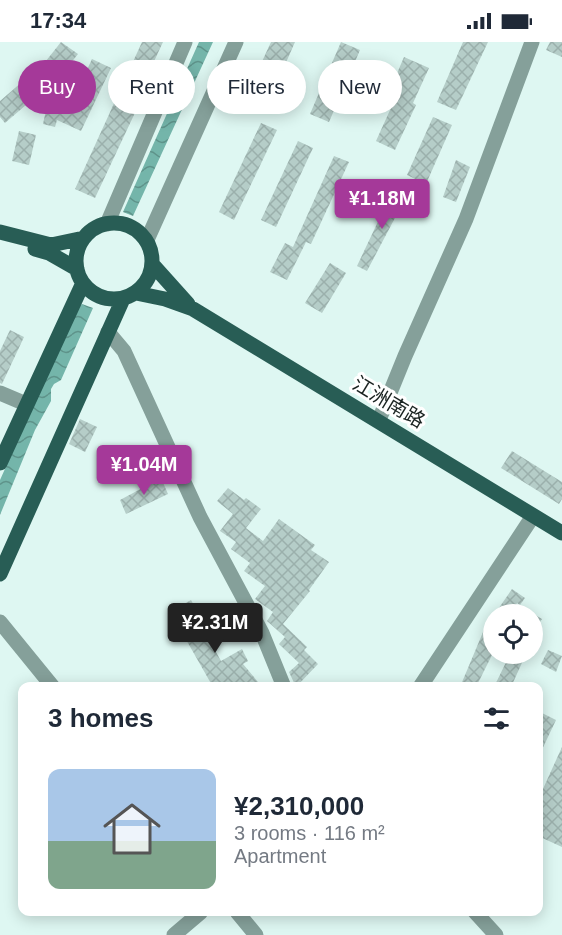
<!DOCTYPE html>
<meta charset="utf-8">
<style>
body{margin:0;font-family:Helvetica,"Noto Sans SC",sans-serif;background:#f6f6f7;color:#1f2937;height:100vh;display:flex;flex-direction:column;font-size:22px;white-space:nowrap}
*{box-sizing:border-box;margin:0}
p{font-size:20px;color:#747a83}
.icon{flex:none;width:33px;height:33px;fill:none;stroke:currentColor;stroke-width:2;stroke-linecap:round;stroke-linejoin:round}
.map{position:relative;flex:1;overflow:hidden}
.drawer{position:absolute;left:18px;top:640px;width:525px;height:234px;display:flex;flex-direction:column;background:#fff;border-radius:12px;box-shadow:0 3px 15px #0003}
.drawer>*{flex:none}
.banner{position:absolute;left:18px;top:18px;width:526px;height:54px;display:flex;gap:12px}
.tools{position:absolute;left:483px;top:562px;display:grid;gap:12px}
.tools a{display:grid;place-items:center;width:60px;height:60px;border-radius:50%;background:#fff;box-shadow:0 3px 15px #0003;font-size:30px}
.price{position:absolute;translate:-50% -51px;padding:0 14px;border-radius:6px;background:#a53999;color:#fff;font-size:20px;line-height:39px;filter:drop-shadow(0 2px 3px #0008)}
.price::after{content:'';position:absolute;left:50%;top:36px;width:18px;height:14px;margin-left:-9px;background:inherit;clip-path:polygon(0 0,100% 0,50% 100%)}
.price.current{background:#222;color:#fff}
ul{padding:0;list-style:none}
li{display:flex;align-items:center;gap:18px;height:150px;padding:0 30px}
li+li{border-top:2px solid #e0e1e3}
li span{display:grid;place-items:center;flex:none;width:168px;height:120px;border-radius:12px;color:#555}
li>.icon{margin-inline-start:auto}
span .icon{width:72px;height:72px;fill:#fffc;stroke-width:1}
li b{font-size:26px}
h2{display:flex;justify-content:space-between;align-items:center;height:72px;padding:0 30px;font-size:26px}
.pill{padding:0 21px;border-radius:27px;background:#fff;box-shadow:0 3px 15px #0003;font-size:21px;line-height:54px}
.pill.current{background:#a53999;color:#fff}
.status{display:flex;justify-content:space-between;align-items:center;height:42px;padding:0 30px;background:#fff;direction:ltr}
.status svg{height:16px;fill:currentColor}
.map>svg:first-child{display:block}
.water{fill:url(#water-waves)}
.building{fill:url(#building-cross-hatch)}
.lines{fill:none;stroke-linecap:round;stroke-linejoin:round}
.minor{stroke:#85a09a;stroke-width:15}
.major{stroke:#285d55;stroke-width:15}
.labels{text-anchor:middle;stroke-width:6;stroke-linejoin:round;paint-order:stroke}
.street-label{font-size:20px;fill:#1a2321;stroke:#fff}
</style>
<div class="status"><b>17:34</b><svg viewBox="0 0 49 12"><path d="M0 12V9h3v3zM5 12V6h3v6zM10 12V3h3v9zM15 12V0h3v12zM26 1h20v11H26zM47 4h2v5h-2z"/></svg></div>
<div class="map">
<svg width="562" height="893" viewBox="0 0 562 893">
<defs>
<pattern id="water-waves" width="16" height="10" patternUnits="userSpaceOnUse" patternTransform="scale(1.5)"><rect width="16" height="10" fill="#74b5aa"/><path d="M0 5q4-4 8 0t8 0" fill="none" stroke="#5e938a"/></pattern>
<pattern id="building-cross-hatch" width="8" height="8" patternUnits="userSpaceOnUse" patternTransform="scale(1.5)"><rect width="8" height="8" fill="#b5cdc8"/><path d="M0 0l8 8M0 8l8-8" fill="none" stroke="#9bb0ac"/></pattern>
</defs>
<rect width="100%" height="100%" fill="#def7f2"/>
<path class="water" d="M199,0H213L133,174L123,170Z
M82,262L93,266L61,338L54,342L51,347V359L35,388L0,473V438L77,266Z"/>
<path class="building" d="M61,0L78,12L62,32L5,81L0,75V59L36,28L38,29Z
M142,0H163L144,41L148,43L95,156L75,147Z
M271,0H295L270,57L249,48Z
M341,0L360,8L329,80L310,72Z
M463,0H488L456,68L437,60Z
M550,0H562V15L546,8Z
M404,15L429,26L413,61L416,63L395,108L376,99L400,46L392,43Z
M92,17L111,26L81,89L57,78L55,85L43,82L48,59L70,64Z
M433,75L452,83L426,142L407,133Z
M261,81L277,88L234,178L219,170Z
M19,89L36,93L29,123L12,119Z
M298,99L313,106L276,185L261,178Z
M334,114L349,120L311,202L306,200L287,238L270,230L285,201L293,205Z
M456,118L470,125L456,160L443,155Z
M392,150L407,158L399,173L397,172L367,229L357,224Z
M330,221L346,231L322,271L305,261Z
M10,288L24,295L2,342L0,341V309Z
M80,377L97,385L85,410L69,402Z
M512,409L562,440V457L559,462L501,426Z
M161,436L168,452L126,472L120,458Z
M228,446L244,458L246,456L261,467L246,486L263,499L279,477L315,503L311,508L329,520L309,548L310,549L283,582L307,605L304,608L318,622L296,645L289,630L299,621L279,602L285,595L267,579L273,570L255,557L265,544L244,529L250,521L231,507L236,500L220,489L233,472L217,459Z
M512,547L525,556L520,563L517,561L511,573H494Z
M191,558L213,598L210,599L221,619L242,607L248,619L243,622L258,640L252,645H213L184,594L192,590L177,566Z
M532,571L542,577L532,592Z
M486,583L494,587V609L476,645H460Z
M548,608L562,614L556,630L541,622Z
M510,612H526L511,645H494Z
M538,669L556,678L538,716Z
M562,705V805L538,794V758Z"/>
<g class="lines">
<path class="minor" d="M107,182L185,0
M147,198L236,0
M108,290L124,309L200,475L262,591L284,645
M0,351L26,362
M379,378L405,314L466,177L532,0
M0,580L53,645
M420,645L533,474
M237,870L256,893
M475,870L496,893
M174,893L201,870"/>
<path class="major" d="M76 219a38 38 0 1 1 76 0a38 38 0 1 1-76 0Z
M0,190L51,203L84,196
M35,207L49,211L77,227
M153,223L188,262
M136,251L165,257L193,267L562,491
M0,421L83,241
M0,532L123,257"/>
</g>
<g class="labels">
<g class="street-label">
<text transform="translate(389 360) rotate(31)" y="7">江洲南路</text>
</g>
</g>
</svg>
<div class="tools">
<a><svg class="icon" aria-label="locate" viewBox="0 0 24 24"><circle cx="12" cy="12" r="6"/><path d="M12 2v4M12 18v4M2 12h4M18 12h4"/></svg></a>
</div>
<b class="price" style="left:382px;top:188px">¥1.18M</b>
<b class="price" style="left:144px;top:454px">¥1.04M</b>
<b class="price current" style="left:215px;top:612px">¥2.31M</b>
<div class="banner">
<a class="pill current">Buy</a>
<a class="pill">Rent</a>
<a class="pill">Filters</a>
<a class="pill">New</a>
</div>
<section class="drawer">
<h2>3 homes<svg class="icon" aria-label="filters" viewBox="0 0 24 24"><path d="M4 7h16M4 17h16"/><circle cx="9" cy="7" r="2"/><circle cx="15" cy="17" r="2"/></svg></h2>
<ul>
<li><span style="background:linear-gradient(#a9c7e8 60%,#7fa58c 0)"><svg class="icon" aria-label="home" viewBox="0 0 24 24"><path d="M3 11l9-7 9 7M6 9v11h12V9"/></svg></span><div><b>¥2,310,000</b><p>3 rooms · 116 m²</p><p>Apartment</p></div></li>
</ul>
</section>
</div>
